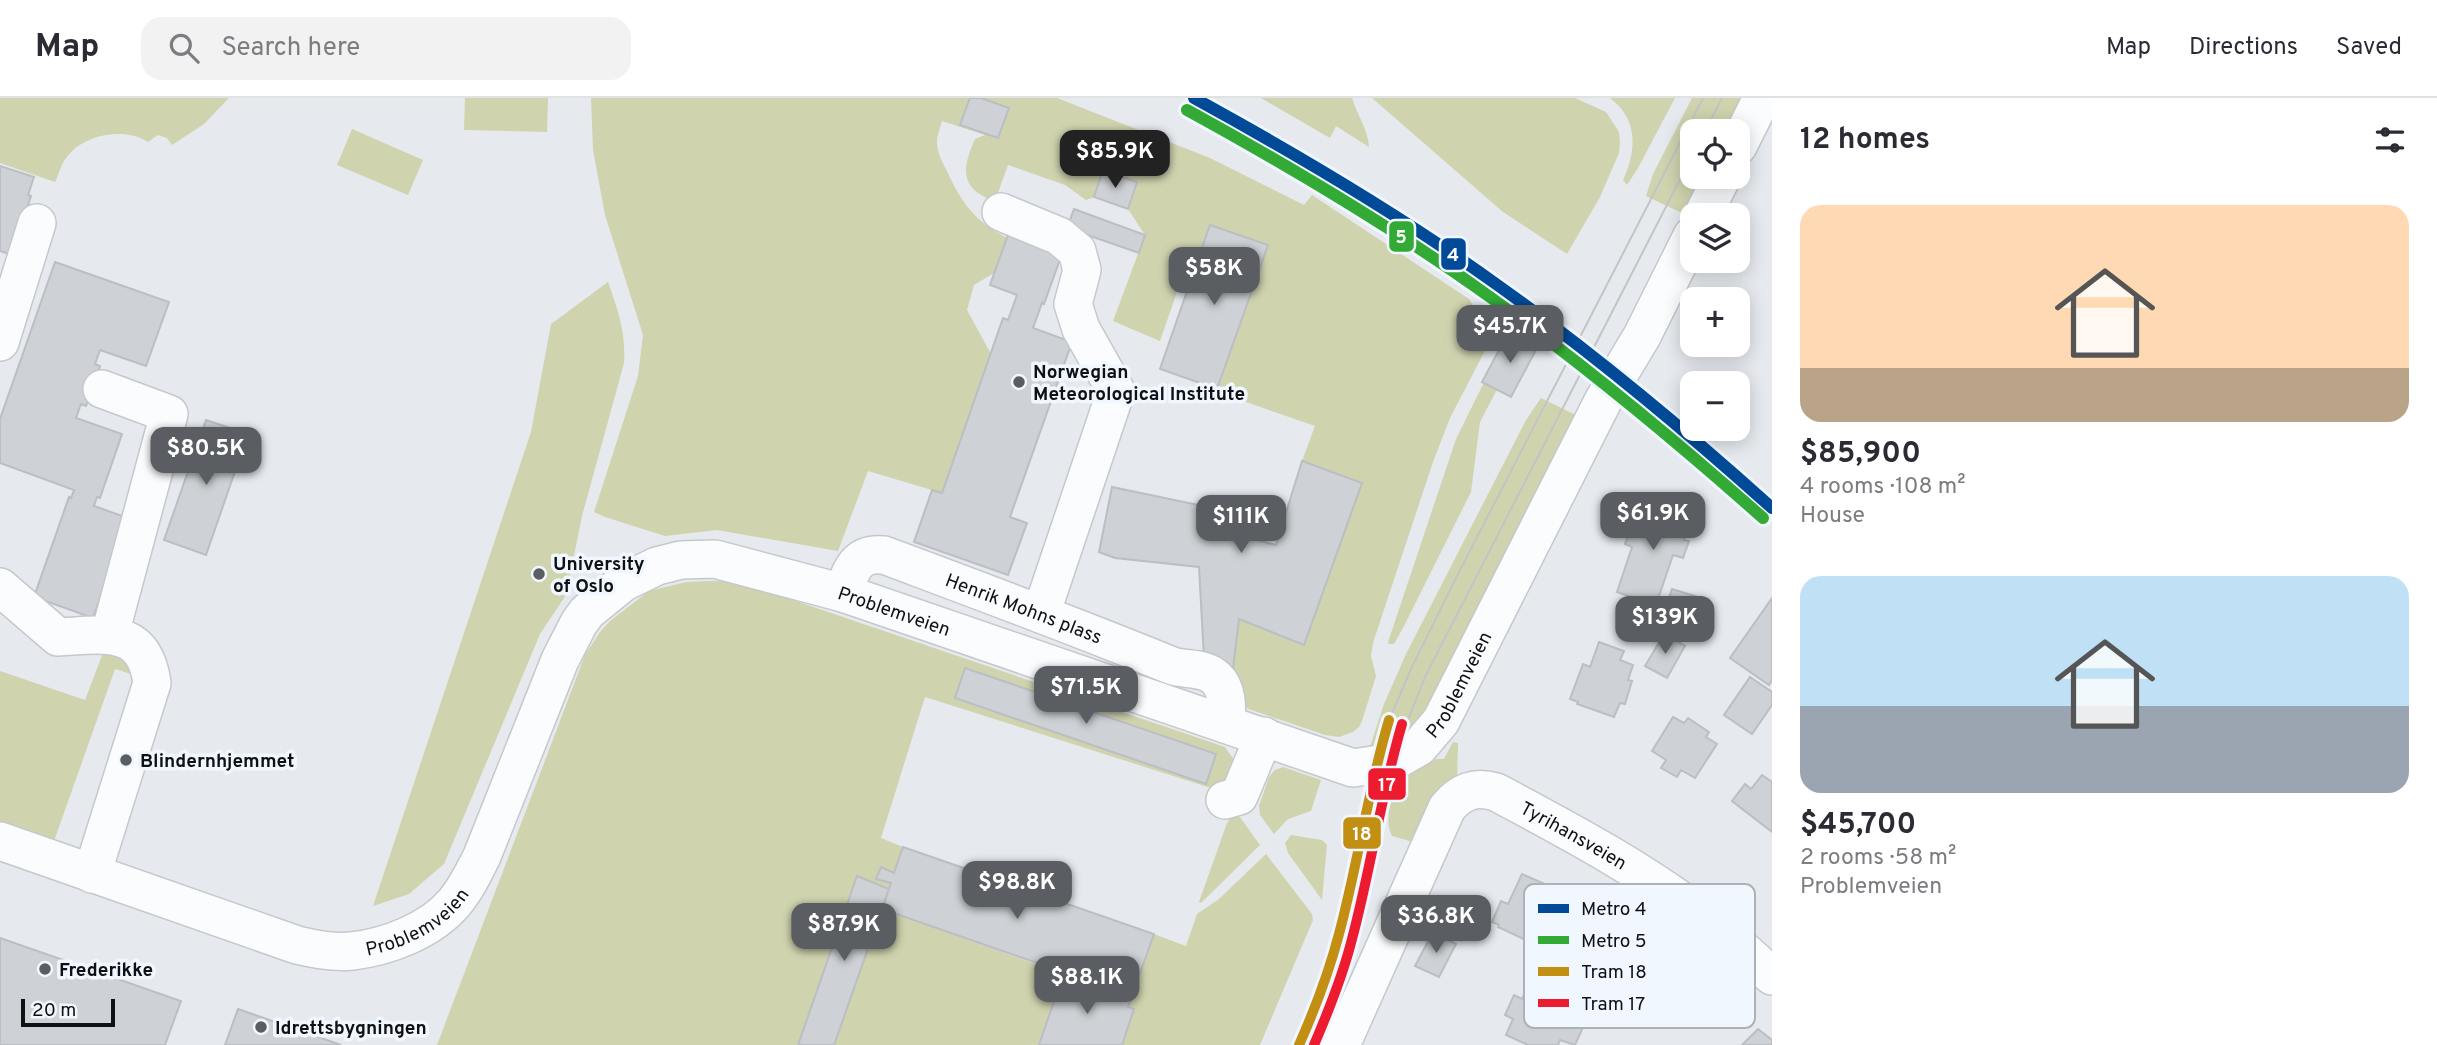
<!DOCTYPE html>
<meta charset="utf-8">
<style>
body{margin:0;font-family:Overpass,sans-serif;background:#f2f2f3;color:#2b2b33;height:100vh;display:flex;flex-direction:column;font-size:26px;white-space:nowrap}
*{box-sizing:border-box;margin:0}
p{font-size:23px;color:#7c7c81}
.icon{flex:none;width:38px;height:38px;fill:none;stroke:currentColor;stroke-width:2;stroke-linecap:round;stroke-linejoin:round}
.map{position:relative;flex:1;overflow:hidden}
.panel{display:flex;flex-direction:column;background:#fff;width:665px}
.panel>*{flex:none}
.controls{position:absolute;left:1680px;top:21px;display:grid;gap:14px}
.controls a{display:grid;place-items:center;width:70px;height:70px;border-radius:14px;background:#fff;box-shadow:0 4px 18px #0003;font-size:35px}
.scale{position:absolute;left:21px;bottom:18px;width:94px;box-sizing:border-box;padding-left:7px;border:4px solid #0f1114;border-top:0;font-size:19px;line-height:24px;white-space:nowrap;color:#0f1114;-webkit-text-stroke:5px #f1f7ff;paint-order:stroke}
.price{position:absolute;translate:-50% -60px;padding:0 16px;border-radius:14px;background:#5a5d61;color:#fff;font-size:23px;line-height:46px;filter:drop-shadow(0 2px 4px #0008)}
.price::after{content:'';position:absolute;left:50%;top:42px;width:21px;height:16px;margin-left:-10px;background:inherit;clip-path:polygon(0 0,100% 0,50% 100%)}
.price.active{background:#222;color:#fff}
ul{padding:0;list-style:none}
li{display:grid;align-content:center;gap:14px;height:371px;padding:0 28px}
li span{display:grid;place-items:center;height:217px;border-radius:21px;color:#555}
li>.icon{margin-inline-start:auto}
span .icon{width:126px;height:126px;fill:#fffc;stroke-width:1}
li b{font-size:30px}
h2{display:flex;justify-content:space-between;align-items:center;height:84px;padding:0 28px;font-size:30px}
header{display:flex;align-items:center;gap:42px;box-sizing:border-box;height:98px;padding:0 35px;background:#fff;border-bottom:2px solid #e1e1e2}
header strong{font-size:33px}
nav{display:flex;gap:38px;margin-inline-start:auto;font-size:24px}
.search{width:490px;height:63px;background:#f2f2f3;display:flex;align-items:center;gap:18px;box-sizing:border-box;padding:0 24px;border-radius:21px;color:#7c7c81;font-size:26px}
main{display:flex;flex:1;min-height:0}
.map>svg:first-child{display:block}
.green{fill:#cfd3ae}
.building{fill:#ced1d5;stroke:#bbbec2;stroke-width:2}
.lines{fill:none;stroke-linecap:round;stroke-linejoin:round}
.minor-casing{stroke:#c5c8cc;stroke-width:40}
.minor{stroke:#fbfcfd;stroke-width:37}
.tram{stroke:#c2c4c5;stroke-width:2}
.tram-1-casing{stroke:#f1f7ff;stroke-width:16}
.tram-2-casing{stroke:#f1f7ff;stroke-width:16}
.tram-1{stroke:#c28f13;stroke-width:10}
.tram-2{stroke:#ed1b2f;stroke-width:10}
.metro-1-casing{stroke:#f1f7ff;stroke-width:18}
.metro-2-casing{stroke:#f1f7ff;stroke-width:18}
.metro-1{stroke:#004a98;stroke-width:12}
.metro-2{stroke:#32aa35;stroke-width:12}
.poi-dot{fill:#5a5d61;stroke:#f1f7ff;stroke-width:2.5}
.labels{text-anchor:middle;stroke-width:7;stroke-linejoin:round;paint-order:stroke}
.poi-label{font-size:19px;font-weight:bold;fill:#0f1114;stroke:#f1f7ff;text-anchor:start}
.street-label{font-size:19px;fill:#0f1114;stroke:#f1f7ff}
.key{fill:#f1f7ff;stroke:#adb2b8;stroke-width:2}
.key-label{font-size:19px;fill:#0f1114}
.line-badge{stroke:#f1f7ff;stroke-width:2.5}
.badge-label{font-size:19px;text-anchor:middle;font-weight:bold;fill:#fff}
</style>
<header>
<strong>Map</strong>
<div class="search"><svg class="icon" aria-label="search" viewBox="0 0 24 24"><circle cx="10" cy="10" r="6"/><path d="M15 15l6 6"/></svg>Search here</div>
<nav><a>Map</a><a>Directions</a><a>Saved</a></nav>
</header>
<main>
<div class="map">
<svg width="1772" height="947" viewBox="0 0 1772 947">
<rect width="100%" height="100%" fill="#e6eaef"/>
<path class="green" d="M0,0H229L204,26L172,47L167,40L158,37L148,44C125,29 84,36 67,59C61,65 59,77 55,84L0,65Z
M465,0H548L547,34L464,32Z
M591,0H1057L1210,60L1304,107L1312,97L1469,201C1478,215 1487,228 1489,245L1450,320L1433,364L1373,545L1371,558L1376,578L1362,623L1359,629L1353,634L1339,639L1325,637L1246,610L1241,586L1232,574L1239,521L1304,547L1362,385L1302,363L1315,328L1217,294L1267,147L1188,191L1179,188L1160,243L1113,223L1145,137L1128,111L1137,84L1103,72L1094,99L1086,102L1065,87L1008,67L995,103C959,91 962,70 975,41L985,37L942,23C940,30 937,38 937,45C937,53 942,64 946,71C961,104 974,123 1007,140L994,175L974,187L967,212L991,256L942,395L868,373L838,453L717,432L665,438L605,419L594,414L638,278L643,237L605,117L593,52Z
M1261,0H1352C1357,17 1368,31 1369,49L1336,28L1330,40Z
M1372,0H1575L1606,14L1619,34L1620,45L1619,55L1600,99L1567,156L1503,114Z
M1610,0H1675L1638,70L1627,87L1623,82C1637,52 1638,21 1610,0Z
M1692,0H1741L1725,33H1692V79H1702L1684,116L1646,98L1653,76Z
M352,31L423,62L408,97L337,67Z
M608,184C618,212 626,235 624,265L582,418L566,497L540,536L444,766L409,796L373,808L531,334L551,226Z
M1503,246L1514,259L1480,324L1471,394L1404,528L1394,546H1389L1388,544L1456,341Z
M1541,300L1580,319L1429,610C1409,633 1399,644 1369,652L1384,606L1406,556L1526,322Z
M734,482L1225,649L1234,662L1232,680L1214,691L925,599L881,740L903,749L889,791L857,779L798,947H437L585,557L600,534L610,523L649,493L686,484Z
M106,547L121,550L141,579L115,571L53,746L0,727V573L85,602Z
M1453,644L1458,645L1457,681L1417,745L1392,738C1384,723 1391,700 1398,684L1436,661H1444Z
M1283,669L1321,682L1311,713L1288,721L1274,736L1260,717L1259,708L1269,679L1275,672Z
M1232,718L1240,719L1260,747L1201,805L1199,804L1227,725Z
M1291,737L1322,742L1327,747L1322,802L1288,755L1285,745Z
M1266,756L1312,816L1313,822L1260,947H1122L1134,911L1128,909L1154,836L1186,848L1197,816L1219,801Z
M882,811L1069,878L1065,887L1060,886L1039,947H834Z"/>
<path class="building" d="M970,0H981L1009,10L998,40L960,27Z
M0,68L34,79L28,97L31,98L12,157L0,153Z
M1103,72L1137,84L1128,111L1094,99Z
M1074,111L1145,137L1139,155L1067,130Z
M1210,127L1268,147L1217,291L1160,271Z
M1009,134L1063,153L1044,206L1042,205L1033,230L1072,244L1010,419L1027,425L1008,477L914,444L932,392L942,395L1003,220L1008,222L1017,197L990,187Z
M55,164L169,204L146,268L100,252L95,266L100,268L86,308L81,306L76,320L122,336L100,400L97,399L94,408L128,420L93,520L34,499L69,399L71,400L74,392L0,365V321Z
M1508,235L1537,250L1511,299L1482,284Z
M206,322L248,336L206,457L164,442Z
M1302,363L1362,385L1304,547L1239,521L1233,570L1204,560L1199,469L1115,460L1099,454L1112,389L1251,418L1248,440L1276,447Z
M1648,405L1692,420L1684,442L1689,443L1683,460L1673,457L1656,507L1617,494L1632,449L1625,446L1632,426L1640,429Z
M1672,491L1704,501L1690,542L1658,531Z
M1772,500V582L1769,587L1730,560Z
M1664,536L1685,548L1667,580L1645,568Z
M1599,544L1624,553L1620,562L1633,567L1628,582L1632,583L1625,606L1620,605L1614,619L1577,606L1578,604L1570,601L1583,566L1590,569Z
M965,570L1216,656L1206,686L955,600Z
M1750,579L1772,594V607L1752,636L1724,617Z
M1673,619L1684,625L1688,620L1709,634L1706,639L1717,646L1695,680L1681,672L1677,679L1661,670L1666,662L1652,653Z
M1762,677L1772,684V734L1732,703L1745,686L1751,691Z
M903,749L1154,836L1132,898L882,811L891,785L876,781L881,769L894,775Z
M1522,776L1565,795L1541,849L1498,829L1499,827L1492,824L1501,803L1508,806Z
M857,778L889,791L882,811L834,947H798Z
M1433,834L1456,846L1439,879L1415,868Z
M0,840L181,903L165,947H0Z
M1069,878L1132,898L1128,909L1134,911L1122,947H1039L1060,886L1065,887Z
M1529,886L1576,907L1575,910L1589,916L1575,947L1560,942L1558,947H1528L1506,937L1513,921L1505,917L1514,897L1522,901Z
M238,911L341,947H225Z
M1758,931L1772,942V947H1742Z"/>
<g class="lines">
<defs>
<g id="minor">
<path d="M1738,48L1762,0"/>
<path d="M1001,114L1059,138L1077,153L1082,172L1073,206L1081,231L1116,293L1041,516"/>
<path d="M1703,117L1722,79"/>
<path d="M0,244L37,125"/>
<path d="M102,291L169,316L110,536"/>
<path d="M0,489L58,539C104,537 144,527 152,585L92,776"/>
<path id="s1" d="M843,495C851,472 856,454 884,457C980,493 1075,528 1170,567C1184,573 1203,568 1216,580C1228,591 1227,610 1226,625"/>
<path d="M1225,702L1239,698L1264,638"/>
<path id="s2" d="M0,743L297,847C315,851 333,855 352,853C387,849 430,833 454,805C466,791 474,774 482,758L560,562L579,525L587,514L624,484L657,468L681,462L715,461L843,495L1353,670L1393,664L1419,649L1441,623L1603,303L1642,238L1692,138"/>
<path id="s3" d="M1341,947L1447,710C1461,693 1475,688 1496,694C1573,735 1652,777 1720,832C1738,847 1755,863 1772,878"/>
</g>
</defs>
<use href="#minor" class="minor-casing"/>
<use href="#minor" class="minor"/>
<path class="tram" d="M1705,33L1722,0
M1389,622L1411,571L1456,480L1703,0
M1405,629L1426,577L1692,58"/>
<defs>
<path id="tram-1" d="M1299,947C1315,911 1329,874 1339,836C1358,765 1368,692 1389,622"/>
<path id="tram-2" d="M1314,947C1329,912 1343,877 1352,841C1371,770 1381,697 1402,626"/>
</defs>
<use href="#tram-1" class="tram-1-casing"/>
<use href="#tram-2" class="tram-2-casing"/>
<use href="#tram-1" class="tram-1"/>
<use href="#tram-2" class="tram-2"/>
<defs>
<path id="metro-1" d="M1194,0C1298,57 1400,117 1496,186C1593,255 1684,331 1772,410"/>
<path id="metro-2" d="M1187,12C1291,69 1394,130 1490,199C1586,268 1675,342 1763,420"/>
</defs>
<use href="#metro-1" class="metro-1-casing"/>
<use href="#metro-2" class="metro-2-casing"/>
<use href="#metro-1" class="metro-1"/>
<use href="#metro-2" class="metro-2"/>
</g>
<g class="poi-dot">
<circle cx="1019" cy="284" r="7"/>
<circle cx="539" cy="476" r="7"/>
<circle cx="126" cy="662" r="7"/>
<circle cx="45" cy="871" r="7"/>
<circle cx="261" cy="929" r="7"/>
</g>
<g class="labels">
<g class="poi-label">
<text x="1033" y="280">Norwegian<tspan x="1033" dy="22">Meteorological Institute</tspan></text>
<text x="553" y="472">University<tspan x="553" dy="22">of Oslo</tspan></text>
<text x="140" y="669">Blindernhjemmet</text>
<text x="59" y="878">Frederikke</text>
<text x="275" y="936">Idrettsbygningen</text>
</g>
<g class="street-label">
<text dy="7" stroke="none"><textPath href="#s1" startOffset="212">Henrik Mohns plass</textPath></text>
<text dy="7" stroke="none"><textPath href="#s2" startOffset="1136">Problemveien</textPath></text>
<text dy="7" stroke="none"><textPath href="#s2" startOffset="1766">Problemveien</textPath></text>
<text dy="7" stroke="none"><textPath href="#s3" startOffset="404">Tyrihansveien</textPath></text>
<text dy="7" stroke="none"><textPath href="#s2" startOffset="443">Problemveien</textPath></text>
</g>
</g>
<rect x="1524" y="786" width="231" height="144" rx="10" class="key"/>
<rect x="1538" y="806" width="31" height="9" fill="#004a98"/>
<rect x="1538" y="838" width="31" height="8" fill="#32aa35"/>
<rect x="1538" y="869" width="31" height="9" fill="#c28f13"/>
<rect x="1538" y="901" width="31" height="8" fill="#ed1b2f"/>
<g class="key-label">
<text x="1581" y="817">Metro 4</text>
<text x="1581" y="849">Metro 5</text>
<text x="1581" y="880">Tram 18</text>
<text x="1581" y="912">Tram 17</text>
</g>
<g class="line-badge">
<rect x="1388" y="122" width="27" height="33" rx="7" fill="#32aa35"/>
<rect x="1440" y="139" width="27" height="34" rx="7" fill="#004a98"/>
<rect x="1367" y="669" width="40" height="34" rx="7" fill="#ed1b2f"/>
<rect x="1342" y="718" width="40" height="34" rx="7" fill="#c28f13"/>
</g>
<g class="badge-label">
<text x="1401" y="145">5</text>
<text x="1453" y="163">4</text>
<text x="1387" y="693">17</text>
<text x="1362" y="742">18</text>
</g>
</svg>
<div class="controls">
<a><svg class="icon" aria-label="locate" viewBox="0 0 24 24"><circle cx="12" cy="12" r="6"/><path d="M12 2v4M12 18v4M2 12h4M18 12h4"/></svg></a>
<a><svg class="icon" aria-label="layers" viewBox="0 0 24 24"><path d="M12 4l9 5-9 5-9-5zM3 14l9 5 9-5"/></svg></a>
<a>+</a>
<a>−</a>
</div>
<div class="scale">20 m</div>
<b class="price active" style="left:1115px;top:92px">$85.9K</b>
<b class="price" style="left:1214px;top:209px">$58K</b>
<b class="price" style="left:1510px;top:267px">$45.7K</b>
<b class="price" style="left:206px;top:389px">$80.5K</b>
<b class="price" style="left:1653px;top:454px">$61.9K</b>
<b class="price" style="left:1241px;top:457px">$111K</b>
<b class="price" style="left:1665px;top:558px">$139K</b>
<b class="price" style="left:1086px;top:628px">$71.5K</b>
<b class="price" style="left:1017px;top:823px">$98.8K</b>
<b class="price" style="left:1436px;top:857px">$36.8K</b>
<b class="price" style="left:844px;top:865px">$87.9K</b>
<b class="price" style="left:1087px;top:918px">$88.1K</b>
</div>
<section class="panel">
<h2>12 homes<svg class="icon" aria-label="filters" viewBox="0 0 24 24"><path d="M4 7h16M4 17h16"/><circle cx="9" cy="7" r="2"/><circle cx="15" cy="17" r="2"/></svg></h2>
<ul>
<li><span style="background:linear-gradient(#ffd9b3 75%,#b9a48a 0)"><svg class="icon" aria-label="home" viewBox="0 0 24 24"><path d="M3 11l9-7 9 7M6 9v11h12V9"/></svg></span><div><b>$85,900</b><p>4 rooms · 108 m²</p><p>House</p></div></li>
<li><span style="background:linear-gradient(#bfe0f5 60%,#9aa5b1 0)"><svg class="icon" aria-label="home" viewBox="0 0 24 24"><path d="M3 11l9-7 9 7M6 9v11h12V9"/></svg></span><div><b>$45,700</b><p>2 rooms · 58 m²</p><p>Problemveien</p></div></li>
</ul>
</section>
</main>
